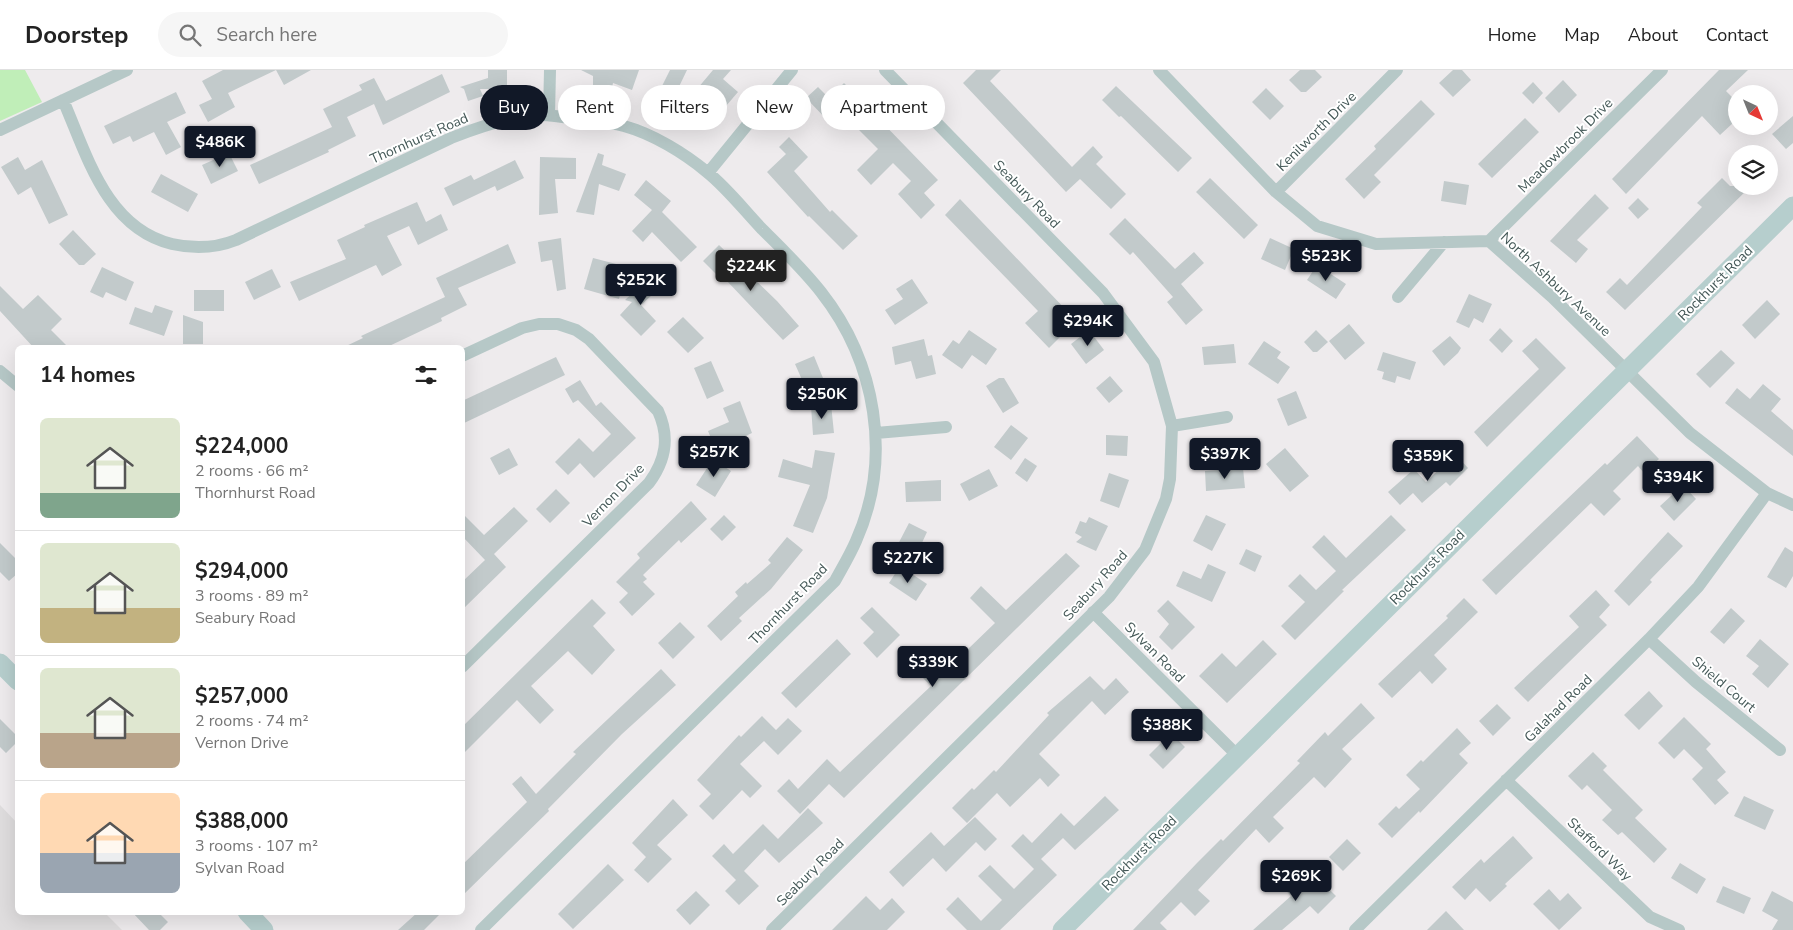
<!DOCTYPE html>
<meta charset="utf-8">
<style>
body{margin:0;font-family:"Nunito Sans",sans-serif;background:#f6f6f6;color:#222;height:100vh;display:flex;flex-direction:column;font-size:19px;white-space:nowrap}
*{box-sizing:border-box;margin:0}
p{font-size:16px;color:#767676}
.icon{flex:none;width:28px;height:28px;fill:none;stroke:currentColor;stroke-width:2;stroke-linecap:round;stroke-linejoin:round}
.map{position:relative;flex:1;overflow:hidden}
.panel{position:absolute;left:15px;top:275px;width:450px;height:570px;display:flex;flex-direction:column;background:#fff;border-radius:8px;box-shadow:0 5px 20px #0002}
.panel>*{flex:none}
.hud{position:absolute;left:480px;top:15px;width:475px;height:45px;display:flex;gap:10px}
.needle{width:32px;rotate:137deg}
.buttons{position:absolute;left:1728px;top:15px;display:grid;gap:10px}
.buttons a{display:grid;place-items:center;width:50px;height:50px;border-radius:50%;background:#fff;box-shadow:0 5px 20px #0002;font-size:25px}
.price{position:absolute;translate:-50% -42px;padding:0 11px;border-radius:5px;background:#111827;color:#fff;font-size:16px;line-height:32px;filter:drop-shadow(0 1px 2px #0008)}
.price::after{content:'';position:absolute;left:50%;top:30px;width:15px;height:11px;margin-left:-8px;background:inherit;clip-path:polygon(0 0,100% 0,50% 100%)}
.price.selected{background:#222;color:#fff}
ul{padding:0;list-style:none}
li{display:flex;align-items:center;gap:15px;height:125px;padding:0 25px}
li+li{border-top:1px solid #e0e0e0}
li span{display:grid;place-items:center;flex:none;width:140px;height:100px;border-radius:8px;color:#555}
li>.icon{margin-inline-start:auto}
span .icon{width:60px;height:60px;fill:#fffc;stroke-width:1}
li b{font-size:21px}
h2{display:flex;justify-content:space-between;align-items:center;height:60px;padding:0 25px;font-size:21px}
.pill{padding:0 18px;border-radius:22px;background:#fff;box-shadow:0 5px 20px #0002;font-size:18px;line-height:45px}
.pill.selected{background:#111827;color:#fff}
header{display:flex;align-items:center;gap:30px;box-sizing:border-box;height:70px;padding:0 25px;background:#fff;border-bottom:1px solid #e0e0e0}
header strong{font-size:24px}
nav{display:flex;gap:28px;margin-inline-start:auto;font-size:18px}
.search{width:350px;height:45px;background:#f6f6f6;display:flex;align-items:center;gap:12px;box-sizing:border-box;padding:0 18px;border-radius:28px;color:#767676;font-size:19px}
.map>svg:first-child{display:block}
.education{fill:#dfddde}
.green{fill:#c0eeb8}
.building{fill:#c2cacb}
.lines{fill:none;stroke-linecap:round;stroke-linejoin:round}
.street{stroke:#b6c8c7;stroke-width:12}
.secondary{stroke:#b6cecd;stroke-width:19}
.labels{text-anchor:middle;stroke-width:4;stroke-linejoin:round;paint-order:stroke}
.street-label{font-size:14px;fill:#445857;stroke:#fff}
</style>
<header>
<strong>Doorstep</strong>
<div class="search"><svg class="icon" aria-label="search" viewBox="0 0 24 24"><circle cx="10" cy="10" r="6"/><path d="M15 15l6 6"/></svg>Search here</div>
<nav><a>Home</a><a>Map</a><a>About</a><a>Contact</a></nav>
</header>
<div class="map">
<svg width="1793" height="860" viewBox="0 0 1793 860">
<rect width="100%" height="100%" fill="#eeebed"/>
<path class="education" d="M0,735L17,753L18,842L105,843L122,860H0Z"/>
<path class="green" d="M0,0H25L42,32L0,51Z"/>
<path class="building" d="M223,0H311L284,15L276,0L228,23L235,37L208,52L199,35L212,29L202,11Z
M488,0H507V19H480L483,26L468,31L464,19L460,17L488,8Z
M581,0H639L632,20L613,13L612,18H593V6Z
M670,0H687L675,25L661,18Z
M713,0H731L723,9L738,22L726,36L713,26L700,42L687,31Z
M976,0H1001L990,11L1072,97L1093,76L1103,87L1096,94L1126,124L1111,139L1080,109L1066,122L963,13Z
M1300,0H1315L1322,7L1306,22H1301L1289,10Z
M1453,0H1462L1471,10L1453,27L1439,13Z
M1719,0H1748L1726,21L1736,31V47L1733,53L1720,65L1702,46L1626,124L1612,109Z
M442,4L450,22L383,55L374,34L347,47L356,66L328,80L329,82L259,114L250,95L332,57L323,39L362,20L359,15L374,8L386,31Z
M1563,10L1577,25L1559,43L1545,28Z
M1533,12L1543,23L1533,34L1522,23Z
M844,13L938,110L924,123L935,135L921,149L898,124L911,111L893,93L871,115L857,100L878,79L841,42L830,53L806,28L818,17L829,28Z
M1116,16L1192,88L1178,102L1121,46L1119,47L1102,30Z
M1266,18L1284,36L1270,50L1252,32Z
M176,22L186,43L167,52L181,77L166,85L154,62L133,72L130,66L113,74L104,56Z
M1421,30L1435,44L1374,105L1381,112L1364,129L1345,109L1376,79L1374,76Z
M1793,46V73L1786,79L1772,64Z
M1525,48L1539,62L1492,108L1478,94Z
M789,67L808,87L794,101L830,142L832,140L858,166L843,180L809,146L808,147L767,102L786,84L779,77Z
M229,83L238,101L211,114L202,95Z
M598,83L604,85L602,95L626,104L619,121L599,114L594,145L576,142Z
M18,87L25,100L42,90L68,145L49,154L31,117L18,125L1,97Z
M540,87L576,88V109H555L558,143L539,145Z
M515,90L524,108L497,121L495,116L453,136L444,118L471,105L474,110Z
M161,104L198,124L188,142L151,122Z
M1210,108L1258,155L1244,169L1196,122Z
M1722,108L1730,116H1751L1625,240L1606,222L1620,208L1627,215L1702,137L1697,133Z
M646,110L671,131L662,142L697,177L681,192L652,162L643,172L632,161L652,140L634,125Z
M1444,111L1469,115L1466,135L1441,131Z
M1595,124L1609,138L1577,170L1588,179L1576,193L1550,171Z
M1638,128L1649,139L1638,149L1628,138Z
M960,129L1068,242L1054,256L1062,265L1049,278L1025,253L1038,241L945,145Z
M417,132L426,152L441,144L448,160L418,175L409,156L387,166L402,195L382,206L376,195L299,231L290,212L346,189L337,170L365,157L364,155Z
M1125,148L1175,199L1194,182L1204,193L1181,214L1203,240L1186,255L1167,232L1173,227L1133,182L1130,185L1109,164Z
M73,160L96,184L84,195H79L59,174Z
M561,168L566,219L557,221L552,190L541,192L538,172Z
M1270,168L1294,179L1285,200L1261,189Z
M508,174L516,193L458,218L467,235L441,248L442,251L385,278H342L363,268L361,266L445,227L436,208Z
M719,175L777,231L799,256L783,270L726,210L724,212L703,191Z
M593,188L620,195L617,205L625,207L619,229L584,219Z
M1317,195L1346,214L1336,229L1307,210Z
M102,197L134,212L126,231L106,222L103,228L90,222Z
M272,199L281,217L254,230L245,212Z
M653,204L663,215L641,235L656,251L641,266L620,245L632,232L625,230Z
M912,209L928,233L895,255L885,240L903,229L896,219Z
M0,216L23,239L38,225L62,249L51,260L69,278H34L0,241Z
M194,220H224V241H194Z
M1469,224L1492,234L1483,253L1474,248L1469,258L1456,252Z
M1767,230L1780,244L1755,269L1742,255Z
M155,235L173,241L164,266L129,254L135,237L152,243Z
M183,245L203,252V274H183Z
M683,247L704,268L688,283L667,262Z
M1349,254L1365,273L1345,290L1329,271Z
M1500,258L1513,271L1502,283L1489,270Z
M969,260L997,279L986,295L972,285L962,299L942,285L953,270L959,274Z
M1089,260L1104,280L1086,294L1071,274Z
M1316,260L1328,272L1317,282H1313L1304,272Z
M1450,266L1461,278L1458,283L1444,296L1432,281Z
M1536,268L1566,298L1487,377L1474,362L1539,299L1522,281Z
M924,269L928,286L932,285L936,304L916,309L911,291L895,295L892,277Z
M1264,271L1281,282L1277,288L1290,297L1278,314L1248,294Z
M1234,274L1236,293L1204,295L1202,277Z
M1721,280L1735,293L1710,318L1696,304Z
M1383,282L1416,292L1410,310L1397,306L1395,313L1382,309L1384,302L1377,300Z
M814,286L825,313L807,321L795,294Z
M556,287L565,305L462,354V331Z
M711,291L724,321L707,329L694,298Z
M1110,306L1123,321L1109,333L1096,318Z
M999,308H1004L1019,333L1003,343L986,316Z
M580,310L596,336L601,332L636,368L594,408L580,393L568,405L555,392L579,368L593,382L611,364L578,330L573,333L565,319Z
M1763,314L1781,329L1771,341L1793,360V386L1725,333L1737,318L1750,329Z
M1296,321L1307,348L1288,356L1277,329Z
M740,331L752,363L716,380L708,361L729,352L723,338Z
M831,334L834,363L813,365L811,336Z
M1011,355L1028,368L1011,390L994,377Z
M1106,365L1128,366L1127,386L1106,385Z
M1637,366L1659,389L1644,403L1638,396L1613,421L1621,429L1604,446L1591,433L1496,525L1482,510L1605,393L1607,395Z
M509,378L518,395L499,405L490,388Z
M1285,378L1309,406L1290,422L1266,394Z
M815,380L835,383L827,428L813,463L793,456L810,415L778,407L783,389L812,398Z
M1455,384L1468,398L1450,416L1446,412L1422,433L1413,423L1400,435L1388,422L1414,399L1426,412Z
M1025,388L1037,396L1027,412L1015,403Z
M713,389L731,401L715,427L696,415Z
M1243,398L1245,418L1206,421L1205,401Z
M989,399L998,416L969,431L960,414Z
M1109,403L1129,410L1119,438L1100,431Z
M941,410V431L906,432L905,412Z
M1683,415L1696,429L1674,451L1660,436Z
M556,419L570,433L550,453L536,439Z
M691,431L707,449L681,473L679,470L643,505L647,509L643,512L655,524L632,546L619,532L628,523L616,512L640,488L637,484Z
M514,437L528,451L494,484L506,497L462,540V512L485,490L462,466V443L484,465Z
M724,445L736,457L722,471L710,459Z
M1206,445L1226,454L1212,481L1193,471Z
M1391,445L1406,460L1342,520L1344,521L1295,570L1281,556L1305,532L1288,516L1300,504L1316,520L1336,501L1312,477L1324,465L1346,488Z
M1089,447L1108,456L1096,481L1076,472L1082,467L1075,463L1080,451L1086,453Z
M909,453L927,462L915,488L896,478Z
M1668,462L1683,476L1650,510L1652,512L1629,536L1614,521Z
M787,467L803,480L771,519L739,548L742,551L721,571L707,556L738,526L735,522L746,512L747,514L771,493L768,490Z
M0,473L18,491V503L9,511L0,502Z
M1785,477L1793,482V506L1786,518L1767,507Z
M1246,479L1262,486L1255,502L1239,494Z
M1066,483L1080,496L844,728L829,714L800,744L777,721L789,709L798,719L827,689L840,702L931,616L908,593L919,583L940,606L995,553L970,528L981,516L1006,540Z
M1208,494L1226,502L1212,532L1176,516L1183,501L1201,509Z
M900,496L927,514L916,531L889,513Z
M1596,520L1610,535L1599,547L1607,555L1528,632L1514,618L1579,557L1569,546Z
M1464,528L1478,542L1434,585L1447,599L1432,614L1420,601L1392,628L1378,614L1448,548L1446,546Z
M592,529L606,543L593,556L615,580L592,605L568,581L531,616L554,640L540,654L517,630L462,685V657Z
M1168,530L1195,557L1172,580L1159,567L1169,554L1157,541Z
M872,537L900,565L877,588L863,573L874,562L860,548Z
M1731,538L1745,551L1724,574L1710,562Z
M680,552L695,567L673,589L658,573Z
M837,569L851,584L796,638L781,623Z
M1760,569L1789,594L1768,618L1752,604L1759,596L1746,586Z
M1263,570L1277,584L1227,633L1199,606L1222,583L1236,597Z
M661,599L676,615L622,664L548,739L549,741L462,826V795L527,732L512,714L521,706L536,724L576,684L573,682Z
M1090,606L1104,620L1116,608L1129,622L1105,645L1092,631L1039,684L1060,705L1048,717L1040,708L1010,737L997,723L967,753L952,738L972,718L974,720L994,700L996,702L1049,645L1047,643Z
M1649,621L1663,636L1639,660L1624,645Z
M1361,633L1375,648L1342,679L1352,689L1325,718L1314,707L1273,747L1284,758L1269,773L1256,759L1198,820L1210,831L1195,846L1181,832L1160,853L1167,860H1133L1197,793L1221,769L1223,771L1300,693L1297,691L1325,662L1328,666Z
M1497,634L1511,648L1493,666L1479,651Z
M762,646L776,660L788,648L802,661L778,685L764,671L740,694L762,716L750,728L742,720L713,750L699,736L711,724L697,710L739,665L741,667Z
M1684,647L1711,674L1706,679L1726,702L1717,710L1729,723L1715,735L1692,709L1703,698L1684,679L1674,689L1658,673Z
M0,649L18,667V671L6,683L0,677Z
M1457,658L1471,673L1459,684L1468,693L1420,743L1419,741L1392,768L1378,754L1396,736L1399,739L1420,719L1406,705L1421,690L1423,692Z
M1171,663L1185,677L1163,699L1149,685Z
M1593,682L1607,696L1603,700L1643,740L1635,748L1667,779L1654,793L1622,762L1618,765L1602,750L1612,740L1587,715L1582,720L1568,706Z
M1105,726L1119,740L1075,780L1063,768L1041,789L1057,805L1000,860H967L946,839L958,827L981,851L1002,830L978,806L990,795L1014,819L1034,799L1011,776L1023,764L1032,773L1061,743L1074,756Z
M1744,726L1774,740L1765,760L1734,746Z
M673,729L688,745L657,775L672,789L648,813L634,800L646,787L632,773Z
M808,738L823,753L779,793L765,779L744,801L759,816L739,835L725,821L736,810L712,786L724,774L733,784L763,754L778,769Z
M975,747L997,769L985,781L976,772L946,802L933,788L903,817L889,802L931,762L944,776Z
M1513,766L1533,788L1505,814L1507,816L1490,832L1476,818L1465,830L1452,817L1481,789L1484,793Z
M1347,769L1361,783L1343,801L1329,787Z
M1680,793L1706,809L1697,824L1671,808Z
M608,794L624,810L573,859L558,844Z
M1289,798L1312,822L1322,812L1336,826L1318,844L1310,836L1282,860H1253L1291,826L1276,810Z
M1723,816L1751,828L1744,844L1716,832Z
M1549,819L1560,831L1568,823L1582,838L1559,860L1533,834Z
M696,821L710,835L690,855L676,840Z
M1772,821L1793,832V860H1772L1778,850L1762,841Z
M866,826L880,840L892,828L905,842L887,860H832Z
M1446,841L1464,860H1427Z
M132,842H158L168,852L160,860H149Z
M418,842H442L424,860H398Z"/>
<g class="lines">
<path class="street" d="M1159,0L1276,122L1317,156L1376,174L1489,171L1552,227L1690,363L1767,423L1793,435
M63,30C87,85 106,158 172,174C194,179 216,178 236,170L451,68C474,59 496,51 520,47C539,43 557,46 576,49C592,51 609,52 624,56C653,64 684,83 707,102C727,118 744,140 762,159C782,179 803,199 821,222C876,292 893,388 856,471C850,485 842,498 835,511L481,860
M549,45L550,0
M0,60L127,0
M708,103L792,0
M1276,122L1397,0
M1489,171L1662,0
M1398,227L1444,172
M462,286L522,258L539,254H558L576,260L589,269L658,341C670,367 666,390 649,413L462,597
M0,301L18,316
M1172,356L1227,347
M876,363L946,357
M1093,542L1237,685
M1649,569L1696,612L1780,680
M1506,710L1650,847L1679,860
M772,860L1109,527L1145,480L1166,429L1170,409L1172,356L1154,292L1103,223L885,0
M1355,860L1649,569L1698,517L1767,423"/>
<path class="secondary" d="M0,593L18,611
M247,842L264,860
M1062,860L1793,136"/>
</g>
<g class="labels">
<g class="street-label">
<text transform="translate(1316 61) rotate(-45)" y="5">Kenilworth Drive</text>
<text transform="translate(419 68) rotate(-24)" y="5">Thornhurst Road</text>
<text transform="translate(1565 75) rotate(-45)" y="5">Meadowbrook Drive</text>
<text transform="translate(1027 124) rotate(46)" y="5">Seabury Road</text>
<text transform="translate(1715 213) rotate(-45)" y="5">Rockhurst Road</text>
<text transform="translate(1556 214) rotate(43)" y="5">North Ashbury Avenue</text>
<text transform="translate(613 425) rotate(-46)" y="5">Vernon Drive</text>
<text transform="translate(1427 497) rotate(-45)" y="5">Rockhurst Road</text>
<text transform="translate(1095 515) rotate(-48)" y="5">Seabury Road</text>
<text transform="translate(788 534) rotate(-46)" y="5">Thornhurst Road</text>
<text transform="translate(1155 582) rotate(45)" y="5">Sylvan Road</text>
<text transform="translate(1724 614) rotate(40)" y="5">Shield Court</text>
<text transform="translate(1558 638) rotate(-45)" y="5">Galahad Road</text>
<text transform="translate(1600 779) rotate(44)" y="5">Stafford Way</text>
<text transform="translate(1139 783) rotate(-45)" y="5">Rockhurst Road</text>
<text transform="translate(810 802) rotate(-45)" y="5">Seabury Road</text>
</g>
</g>
</svg>
<div class="buttons">
<a><svg class="needle" viewBox="-14 -14 28 28"><path d="M0-13l5 13h-10z" fill="#e53935"/><path d="M0 13l5-13h-10z" fill="#767676"/></svg></a>
<a><svg class="icon" aria-label="layers" viewBox="0 0 24 24"><path d="M12 4l9 5-9 5-9-5zM3 14l9 5 9-5"/></svg></a>
</div>
<b class="price" style="left:220px;top:98px">$486K</b>
<b class="price" style="left:1326px;top:212px">$523K</b>
<b class="price selected" style="left:751px;top:222px">$224K</b>
<b class="price" style="left:641px;top:236px">$252K</b>
<b class="price" style="left:1088px;top:277px">$294K</b>
<b class="price" style="left:822px;top:350px">$250K</b>
<b class="price" style="left:714px;top:408px">$257K</b>
<b class="price" style="left:1225px;top:410px">$397K</b>
<b class="price" style="left:1428px;top:412px">$359K</b>
<b class="price" style="left:1678px;top:433px">$394K</b>
<b class="price" style="left:908px;top:514px">$227K</b>
<b class="price" style="left:933px;top:618px">$339K</b>
<b class="price" style="left:1167px;top:681px">$388K</b>
<b class="price" style="left:1296px;top:832px">$269K</b>
<div class="hud">
<a class="pill selected">Buy</a>
<a class="pill">Rent</a>
<a class="pill">Filters</a>
<a class="pill">New</a>
<a class="pill">Apartment</a>
</div>
<section class="panel">
<h2>14 homes<svg class="icon" aria-label="filters" viewBox="0 0 24 24"><path d="M4 7h16M4 17h16"/><circle cx="9" cy="7" r="2"/><circle cx="15" cy="17" r="2"/></svg></h2>
<ul>
<li><span style="background:linear-gradient(#dfe7d0 75%,#7fa58c 0)"><svg class="icon" aria-label="home" viewBox="0 0 24 24"><path d="M3 11l9-7 9 7M6 9v11h12V9"/></svg></span><div><b>$224,000</b><p>2 rooms · 66 m²</p><p>Thornhurst Road</p></div></li>
<li><span style="background:linear-gradient(#dfe7d0 65%,#c2b280 0)"><svg class="icon" aria-label="home" viewBox="0 0 24 24"><path d="M3 11l9-7 9 7M6 9v11h12V9"/></svg></span><div><b>$294,000</b><p>3 rooms · 89 m²</p><p>Seabury Road</p></div></li>
<li><span style="background:linear-gradient(#dfe7d0 65%,#b9a48a 0)"><svg class="icon" aria-label="home" viewBox="0 0 24 24"><path d="M3 11l9-7 9 7M6 9v11h12V9"/></svg></span><div><b>$257,000</b><p>2 rooms · 74 m²</p><p>Vernon Drive</p></div></li>
<li><span style="background:linear-gradient(#ffd9b3 60%,#9aa5b1 0)"><svg class="icon" aria-label="home" viewBox="0 0 24 24"><path d="M3 11l9-7 9 7M6 9v11h12V9"/></svg></span><div><b>$388,000</b><p>3 rooms · 107 m²</p><p>Sylvan Road</p></div></li>
</ul>
</section>
</div>
